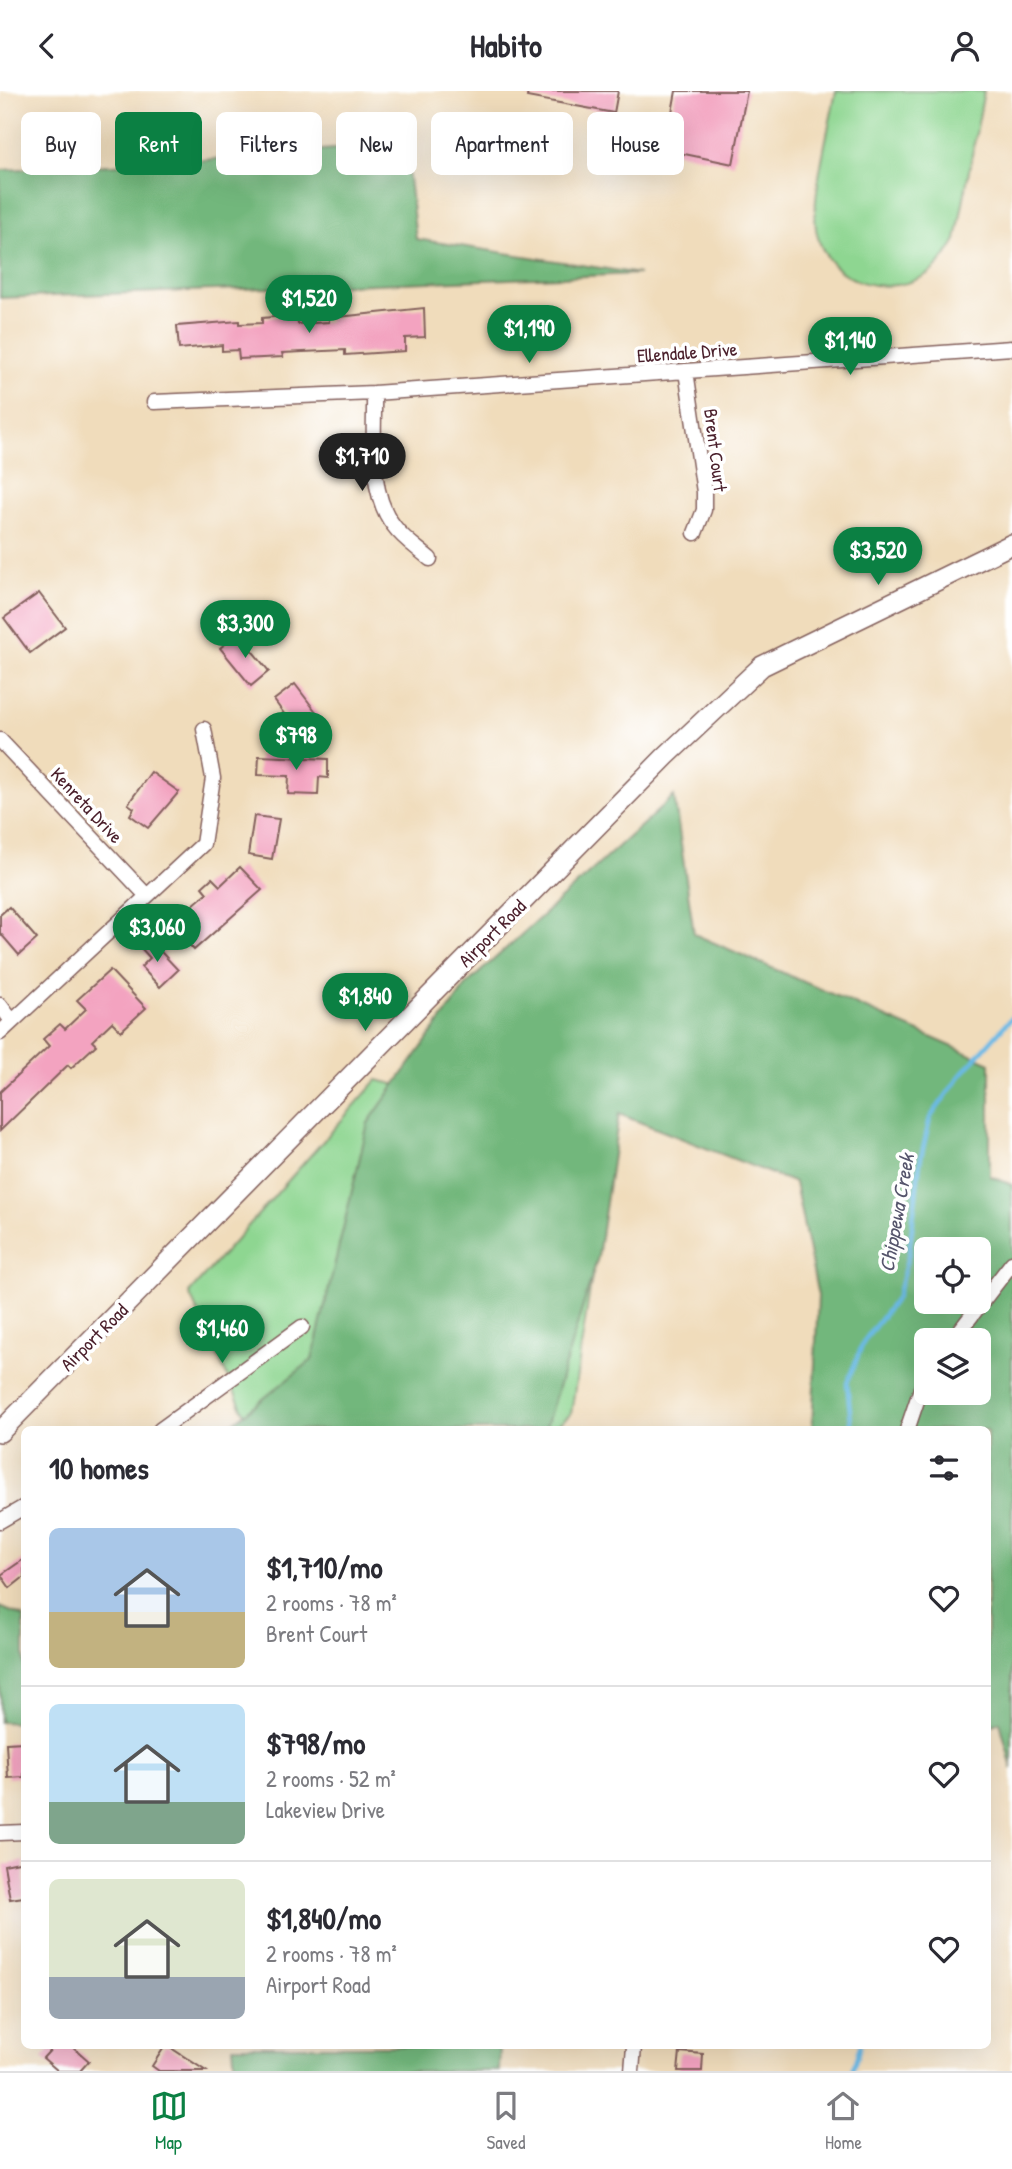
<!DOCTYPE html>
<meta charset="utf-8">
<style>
body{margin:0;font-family:"Patrick Hand",sans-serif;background:#f7f7f7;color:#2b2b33;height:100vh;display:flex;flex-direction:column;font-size:26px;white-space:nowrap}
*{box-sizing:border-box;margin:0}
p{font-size:23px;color:#7c7c81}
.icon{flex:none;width:38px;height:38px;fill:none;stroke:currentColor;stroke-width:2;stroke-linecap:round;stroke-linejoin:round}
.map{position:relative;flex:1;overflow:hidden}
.panel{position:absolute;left:21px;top:1335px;width:970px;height:623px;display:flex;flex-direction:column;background:#fff;border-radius:10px;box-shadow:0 7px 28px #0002}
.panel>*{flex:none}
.top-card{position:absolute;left:21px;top:21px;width:971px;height:63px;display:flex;gap:14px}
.fabs{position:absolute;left:914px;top:1146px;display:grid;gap:14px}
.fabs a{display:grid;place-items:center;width:77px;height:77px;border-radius:10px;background:#fff;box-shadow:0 7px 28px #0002;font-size:35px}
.price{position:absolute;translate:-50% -60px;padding:0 16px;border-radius:24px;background:#0b8043;color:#fff;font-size:23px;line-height:46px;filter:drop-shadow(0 2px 4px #0008)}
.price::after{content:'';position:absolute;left:50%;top:42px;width:21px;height:16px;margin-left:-10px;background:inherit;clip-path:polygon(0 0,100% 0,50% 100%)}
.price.on{background:#222;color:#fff}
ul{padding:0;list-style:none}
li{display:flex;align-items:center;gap:21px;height:175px;padding:0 28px}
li+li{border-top:2px solid #e1e1e2}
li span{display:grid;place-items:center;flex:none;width:196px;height:140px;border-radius:10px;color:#555}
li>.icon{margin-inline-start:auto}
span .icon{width:84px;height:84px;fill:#fffc;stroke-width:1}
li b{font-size:30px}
h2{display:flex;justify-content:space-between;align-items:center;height:84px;padding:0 28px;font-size:30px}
.chip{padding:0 24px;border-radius:10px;background:#fff;box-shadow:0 7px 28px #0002;font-size:24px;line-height:63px}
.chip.on{background:#0b8043;color:#fff}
header{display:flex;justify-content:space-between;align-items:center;height:91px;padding:0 28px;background:#fff;font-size:32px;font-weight:700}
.tab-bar{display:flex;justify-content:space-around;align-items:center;height:98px;border-top:2px solid #e1e1e2;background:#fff;font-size:19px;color:#7c7c81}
.tab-bar a{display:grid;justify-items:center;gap:4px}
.tab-bar .on{color:#0b8043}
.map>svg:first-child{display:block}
.green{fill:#8ed691;stroke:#6c7a5e;stroke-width:2}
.forest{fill:#72b77b;stroke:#5e6b53;stroke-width:2;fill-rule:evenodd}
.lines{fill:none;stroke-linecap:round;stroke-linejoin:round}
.stream{stroke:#6bbae6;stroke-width:4.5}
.building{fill:#f3a3c0}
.street-casing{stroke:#84615d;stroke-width:17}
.secondary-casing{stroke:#84615d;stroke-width:22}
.street{stroke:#fff;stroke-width:14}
.secondary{stroke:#fff;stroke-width:19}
.labels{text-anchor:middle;stroke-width:7;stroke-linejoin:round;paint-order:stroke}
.street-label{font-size:19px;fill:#4a1f2b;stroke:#fff}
.water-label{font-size:21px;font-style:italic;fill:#56556c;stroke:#fff}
</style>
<header><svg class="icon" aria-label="back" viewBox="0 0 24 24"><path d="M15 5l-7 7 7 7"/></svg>Habito<svg class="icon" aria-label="person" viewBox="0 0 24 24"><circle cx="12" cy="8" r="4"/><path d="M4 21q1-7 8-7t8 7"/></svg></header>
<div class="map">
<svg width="1012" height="1980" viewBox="0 0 1012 1980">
<rect width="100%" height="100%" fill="#fff"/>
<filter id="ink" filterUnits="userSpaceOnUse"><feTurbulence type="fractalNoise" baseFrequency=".0143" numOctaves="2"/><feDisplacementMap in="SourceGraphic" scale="14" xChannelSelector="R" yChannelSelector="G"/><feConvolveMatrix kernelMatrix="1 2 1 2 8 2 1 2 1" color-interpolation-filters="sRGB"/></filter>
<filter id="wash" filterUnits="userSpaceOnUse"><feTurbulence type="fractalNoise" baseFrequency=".00686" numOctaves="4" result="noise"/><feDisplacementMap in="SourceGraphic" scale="28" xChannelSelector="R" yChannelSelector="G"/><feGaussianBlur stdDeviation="1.57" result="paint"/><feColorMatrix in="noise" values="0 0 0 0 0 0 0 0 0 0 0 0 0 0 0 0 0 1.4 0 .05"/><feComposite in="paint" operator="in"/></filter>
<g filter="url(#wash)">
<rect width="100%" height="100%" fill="#f0dcbb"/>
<path class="green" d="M836,0H984L956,149C948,162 941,174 929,182C889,208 829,194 817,143C809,111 830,35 836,0Z
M377,989L613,1046L571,1323L552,1339H252L189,1202Z"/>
<path class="forest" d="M405,52L416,148L639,183L0,207V79L179,71Z
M674,705L694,843L990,972V1085L1012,1094V1678L1000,1631L987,1636V1339H812L818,1205L795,1092L619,1023L598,1166L545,1339H224L312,1269L368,1032L467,893ZM926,1158H978V1211H926ZM926,1250H978V1302H926Z
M0,1516L24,1526V1632L0,1631Z
M233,1955H500L499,1980H235Z"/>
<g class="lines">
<path class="stream" d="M852,1339L847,1292L864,1250L897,1206L909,1162L920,1071L930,1027L960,985L1012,926
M852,1980L860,1955"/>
</g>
<g id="blocks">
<path class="building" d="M528,0H618L614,22L527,6Z
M676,0H747L733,73L665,59Z
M424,217L425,246L405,247V260L345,264V259L282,262L283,266L239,268L238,259L222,260V254L179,258L177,235L239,230V233L262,232V227L297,224L298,233L329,231V227Z
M39,502L65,536L30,562L4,527Z
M238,543L269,580L251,595L220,557Z
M295,593L320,626L298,642L274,609Z
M259,665L328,668V687L319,686L318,704L288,703L289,685L258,684Z
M151,681L179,701L148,737L130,724L134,717L128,713Z
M254,725L279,728L272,768L248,764Z
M240,776L262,799L194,859L171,833L207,802L202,796L212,787L220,795Z
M9,816L37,848L19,864L0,842V824Z
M149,848L178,879L160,896L141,876L150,867L140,856Z
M110,879L146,917L121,940L112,931L92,950L96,954L71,977L68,974L0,1040V1001L49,955L43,948L60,933L65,938L86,918L77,909Z
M24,1468V1486L10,1497L1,1484Z
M24,1651V1686L8,1687L6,1652Z
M24,1770V1806L10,1808L4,1774Z
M54,1955H72L89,1970L80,1980H58L43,1967Z
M165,1955H168L206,1980H159L152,1975Z
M680,1961L703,1963L702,1980H678Z"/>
</g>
</g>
<g filter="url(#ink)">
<use href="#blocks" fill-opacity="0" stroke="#84615d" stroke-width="2"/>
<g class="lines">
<defs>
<path id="street" d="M686,280L704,401V419L695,442
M374,302C375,343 367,401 394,435C403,448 419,458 430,468
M154,311L374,302L1012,257
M0,649L147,805
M0,914L12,930
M0,942L203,753L213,687L204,638
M952,1250L1012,1172
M160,1339L302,1236
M907,1339L926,1283
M0,1430L24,1416
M0,1742L24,1741
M632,1980L634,1955"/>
<path id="secondary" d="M0,1341L666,665L762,575L1012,453"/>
</defs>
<use href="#street" class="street-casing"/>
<use href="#secondary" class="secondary-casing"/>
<use href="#street" class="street"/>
<use href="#secondary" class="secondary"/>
</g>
</g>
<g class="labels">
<g class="street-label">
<text transform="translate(687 261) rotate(-4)" y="7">Ellendale Drive</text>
<text transform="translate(716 359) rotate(83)" y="7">Brent Court</text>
<text transform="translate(87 714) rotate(47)" y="7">Kenreta Drive</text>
<text transform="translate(492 842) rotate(-45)" y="7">Airport Road</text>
<text transform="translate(94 1246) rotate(-45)" y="7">Airport Road</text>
</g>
<g class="water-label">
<text transform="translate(897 1122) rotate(-80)" y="7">Chippewa Creek</text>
</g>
</g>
</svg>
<div class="fabs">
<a><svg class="icon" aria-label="locate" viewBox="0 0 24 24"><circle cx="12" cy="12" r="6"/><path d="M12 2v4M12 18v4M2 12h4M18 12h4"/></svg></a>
<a><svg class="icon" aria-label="layers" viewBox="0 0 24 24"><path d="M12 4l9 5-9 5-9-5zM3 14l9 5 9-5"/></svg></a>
</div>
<b class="price" style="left:309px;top:244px">$1,520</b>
<b class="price" style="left:529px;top:274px">$1,190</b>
<b class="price" style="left:850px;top:286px">$1,140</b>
<b class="price on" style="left:362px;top:402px">$1,710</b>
<b class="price" style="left:878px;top:496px">$3,520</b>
<b class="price" style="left:245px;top:569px">$3,300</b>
<b class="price" style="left:296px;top:681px">$798</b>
<b class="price" style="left:157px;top:873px">$3,060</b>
<b class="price" style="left:365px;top:942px">$1,840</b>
<b class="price" style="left:222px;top:1274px">$1,460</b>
<div class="top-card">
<a class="chip">Buy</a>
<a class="chip on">Rent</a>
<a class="chip">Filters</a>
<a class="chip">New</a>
<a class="chip">Apartment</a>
<a class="chip">House</a>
</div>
<section class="panel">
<h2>10 homes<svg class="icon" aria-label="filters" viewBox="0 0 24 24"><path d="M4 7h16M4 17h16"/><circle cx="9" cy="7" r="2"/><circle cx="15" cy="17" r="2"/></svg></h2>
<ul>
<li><span style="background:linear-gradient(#a9c7e8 60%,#c2b280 0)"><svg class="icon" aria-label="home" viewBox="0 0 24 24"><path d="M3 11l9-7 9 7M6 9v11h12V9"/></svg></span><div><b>$1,710/mo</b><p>2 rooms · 78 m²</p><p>Brent Court</p></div><svg class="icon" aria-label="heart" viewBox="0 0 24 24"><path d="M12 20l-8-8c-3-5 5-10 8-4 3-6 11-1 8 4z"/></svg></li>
<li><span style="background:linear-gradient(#bfe0f5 70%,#7fa58c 0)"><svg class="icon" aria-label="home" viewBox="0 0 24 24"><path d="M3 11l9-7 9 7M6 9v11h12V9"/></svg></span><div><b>$798/mo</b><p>2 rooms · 52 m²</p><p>Lakeview Drive</p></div><svg class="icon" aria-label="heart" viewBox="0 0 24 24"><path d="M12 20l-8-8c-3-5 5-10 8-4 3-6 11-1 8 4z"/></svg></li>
<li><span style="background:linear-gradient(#dfe7d0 70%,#9aa5b1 0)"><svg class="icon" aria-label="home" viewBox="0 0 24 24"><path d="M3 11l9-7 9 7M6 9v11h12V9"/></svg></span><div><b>$1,840/mo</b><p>2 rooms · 78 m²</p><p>Airport Road</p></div><svg class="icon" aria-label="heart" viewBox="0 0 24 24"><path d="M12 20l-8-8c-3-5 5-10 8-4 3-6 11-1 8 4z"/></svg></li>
</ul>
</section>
</div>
<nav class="tab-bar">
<a class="on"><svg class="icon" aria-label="map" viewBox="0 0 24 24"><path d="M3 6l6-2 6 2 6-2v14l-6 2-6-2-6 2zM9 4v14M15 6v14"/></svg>Map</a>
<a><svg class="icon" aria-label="saved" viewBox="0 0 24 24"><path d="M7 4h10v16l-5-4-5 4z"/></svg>Saved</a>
<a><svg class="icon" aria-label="home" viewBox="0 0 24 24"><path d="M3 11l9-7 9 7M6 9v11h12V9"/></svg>Home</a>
</nav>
